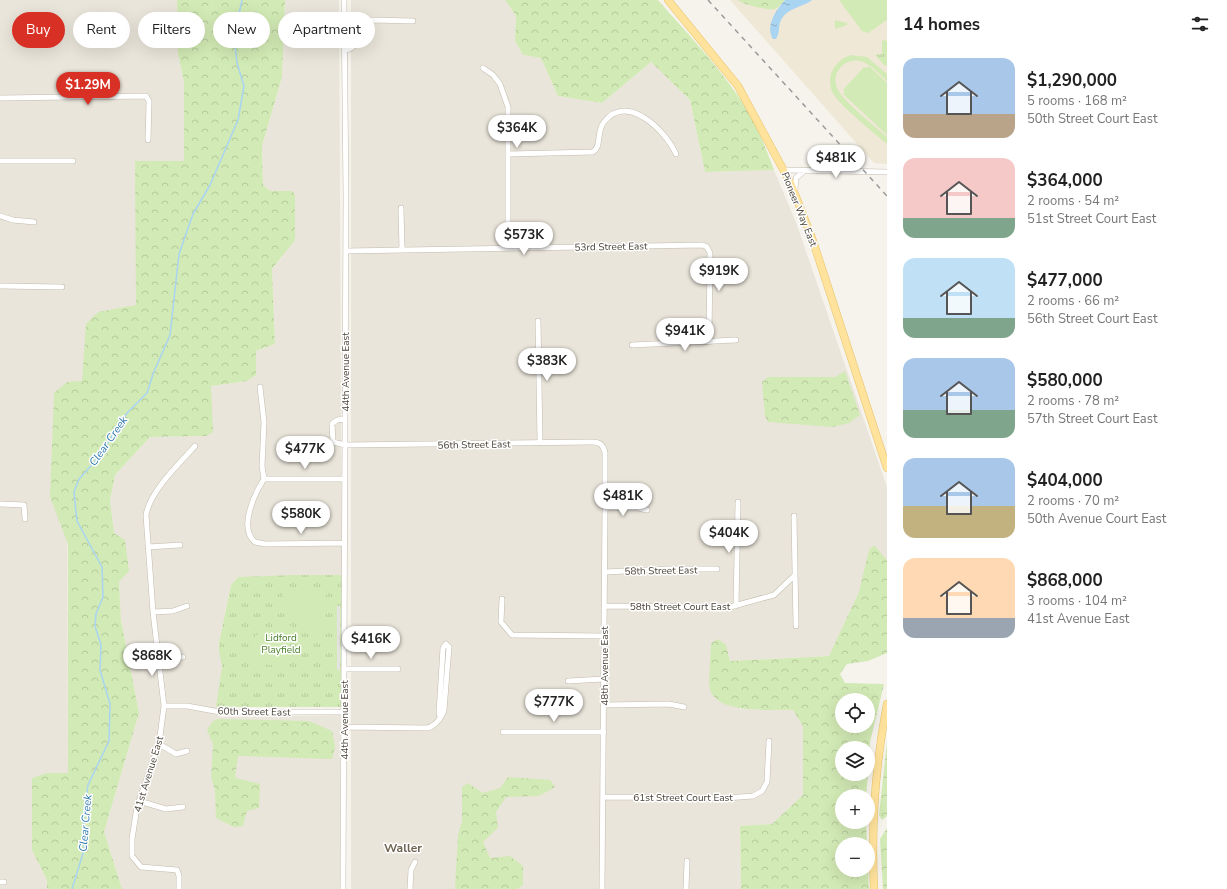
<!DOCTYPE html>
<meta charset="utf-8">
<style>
body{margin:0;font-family:"Nunito Sans",sans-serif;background:#f2f2f2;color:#222;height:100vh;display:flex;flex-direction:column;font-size:15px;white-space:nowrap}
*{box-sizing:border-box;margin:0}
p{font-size:13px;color:#767676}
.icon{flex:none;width:22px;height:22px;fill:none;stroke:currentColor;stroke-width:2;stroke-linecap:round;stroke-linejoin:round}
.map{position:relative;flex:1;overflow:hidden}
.panel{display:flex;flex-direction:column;background:#fff;width:340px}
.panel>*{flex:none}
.hud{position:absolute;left:12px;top:12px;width:380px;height:36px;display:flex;gap:8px}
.tools{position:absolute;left:835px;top:693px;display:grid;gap:8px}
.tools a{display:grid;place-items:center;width:40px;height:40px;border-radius:50%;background:#fff;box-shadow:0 4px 16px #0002;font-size:20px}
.price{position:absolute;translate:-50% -34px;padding:0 9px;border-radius:14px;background:#fff;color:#222;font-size:13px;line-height:26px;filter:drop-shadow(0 1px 2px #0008)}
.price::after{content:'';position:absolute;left:50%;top:24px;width:12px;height:9px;margin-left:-6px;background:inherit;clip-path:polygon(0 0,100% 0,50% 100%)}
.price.on{background:#d93025;color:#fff}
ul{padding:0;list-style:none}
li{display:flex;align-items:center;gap:12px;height:100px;padding:0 16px}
li span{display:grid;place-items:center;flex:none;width:112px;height:80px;border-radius:12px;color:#555}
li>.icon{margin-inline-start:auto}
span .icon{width:48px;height:48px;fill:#fffc;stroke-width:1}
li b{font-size:17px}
h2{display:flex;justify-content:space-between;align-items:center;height:48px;padding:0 16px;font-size:17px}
.chip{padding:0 14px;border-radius:18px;background:#fff;box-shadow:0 4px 16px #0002;font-size:14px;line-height:36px}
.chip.on{background:#d93025;color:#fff}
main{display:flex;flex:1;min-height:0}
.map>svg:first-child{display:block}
.residential{fill:#eae5da}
.education{fill:#efe8d6}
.grass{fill:url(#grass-tufts)}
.forest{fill:url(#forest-crowns);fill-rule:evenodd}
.garden{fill:#d2eab5}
.parking{fill:#e5e3e0}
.water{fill:url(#water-ripples)}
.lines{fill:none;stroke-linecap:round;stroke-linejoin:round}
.stream{stroke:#a9d4f2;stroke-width:1.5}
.minor-casing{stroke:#c2bbae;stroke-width:6}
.major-casing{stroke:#e6c16a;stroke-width:8}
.minor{stroke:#fff;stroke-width:5}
.major{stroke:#ffe39c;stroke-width:7}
.rail{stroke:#9a9a9a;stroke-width:1.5;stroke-dasharray:5 5;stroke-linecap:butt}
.labels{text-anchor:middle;stroke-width:3;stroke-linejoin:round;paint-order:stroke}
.street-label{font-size:10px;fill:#4b4439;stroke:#fff}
.park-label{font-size:10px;fill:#4a7f2a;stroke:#fff}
.water-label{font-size:11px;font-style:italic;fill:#2e7ab2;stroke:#fff}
.quarter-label{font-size:12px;font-weight:bold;fill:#6e6250;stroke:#fff}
</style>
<main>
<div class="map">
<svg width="887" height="889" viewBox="0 0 887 889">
<defs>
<pattern id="grass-tufts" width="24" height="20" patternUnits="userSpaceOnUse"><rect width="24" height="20" fill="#d2eab5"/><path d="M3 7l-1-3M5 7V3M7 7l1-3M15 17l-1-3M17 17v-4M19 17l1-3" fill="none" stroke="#b6ca9c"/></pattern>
<pattern id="forest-crowns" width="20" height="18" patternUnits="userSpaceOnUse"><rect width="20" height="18" fill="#d2eab5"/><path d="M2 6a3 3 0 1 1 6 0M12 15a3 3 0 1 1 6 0" fill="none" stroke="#b6ca9c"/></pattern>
<pattern id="water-ripples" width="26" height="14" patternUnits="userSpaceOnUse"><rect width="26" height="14" fill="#a9d4f2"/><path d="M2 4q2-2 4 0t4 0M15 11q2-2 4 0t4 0" fill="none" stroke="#8caec5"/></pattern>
</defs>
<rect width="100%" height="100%" fill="#f6f3ec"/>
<path class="residential" d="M0,0H177L178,54L184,82V161H136V381L67,382L68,773H47L32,778V850L47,880V889H0Z
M285,0H339L342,575L238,577L231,585L219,643L222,666L219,691L220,712V717L340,715V889H122L104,832L139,713L121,620L119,582L125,540L114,533L110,501L115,475L150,437L206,436L211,386L247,381L256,375V351L275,344L272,269L283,256L291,191H270L263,185L262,146L282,77Z
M351,0H505L516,16L515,41L523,55L541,58L558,96L602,103L651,62L690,100L705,172L774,170L797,225L887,487V564L829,656L730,661L740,709H793L803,725V795L772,824L740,826L741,889H351Z"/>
<path class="education" d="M730,0H887V164L874,163Z"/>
<path class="grass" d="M882,40L887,41V65L885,66L875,55L882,54Z
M292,575H342L341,707H216L222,666L219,651V643L231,585L238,577Z"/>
<path class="forest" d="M177,0H285L282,77L262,146L263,185L270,191H292L295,194V240L272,269L275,344L256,351V375L247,381L211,386L213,432L206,436L150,437L115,475L110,501L114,533L125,540L129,571L119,582L121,620L139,713L104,832L122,889H47V880L32,850V778L47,773H68V544L50,497L54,393L67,382L82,381L86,324L98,312L136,305L135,161H184V82L178,54Z
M505,0H658C685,31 715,62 738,96C754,118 765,145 774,170L705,172L690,100L651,62L602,103L558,96L541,58L523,55L515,41L516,16Z
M737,0H785C782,3 779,7 775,9C768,11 742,4 737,0Z
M845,371L860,415L849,423L832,427L768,422L765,416L762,382L768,377H835Z
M874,545L887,560V653L868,661L847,664L840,674L845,683L884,684L870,742L868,772V748H842V774H868L866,796H842V822H866L867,844H842V870H868V865L869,889H741L740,826L772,824L803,795V726L793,710C772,709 719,715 710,690C708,683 711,653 711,643L718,639L726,645L730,661L829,656L859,592L869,550ZM842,700H868V726H842Z
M217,719L309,721L332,731L335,747L332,759L238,756L235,778L260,784L259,808L247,811L243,826L234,827L216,818L215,791L211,777L213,744L207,730L212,722Z
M887,742V816L882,820L879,815Z
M508,777L550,780L555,787L539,796L506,797L496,812L498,828L483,842L490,858L510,856L523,866V885L517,889H455L458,835L462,821V787L468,783L483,793L500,788Z
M887,828V889H883L880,839Z"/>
<path class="garden" d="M839,0H887V20L868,33L862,31Z
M835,20L847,23V25L835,29Z
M851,55L867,57L887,74V81C880,75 872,65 863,62C846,55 829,74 838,90C843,101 876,127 887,137V144C874,133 842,107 834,95C824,79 834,60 851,55Z
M869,66L887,83V135L843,94L845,92L843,90L864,67L866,68Z
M281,587H325L327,589L322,630C301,625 283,610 281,587Z
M285,624L292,626L287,664L285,666L248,663C241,638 265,627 285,624Z"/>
<path class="parking" d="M337,606H340V670H337Z"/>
<path class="water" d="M785,0H812C803,7 787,8 781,20C778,26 780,33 776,39H773C765,26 776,10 785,0Z"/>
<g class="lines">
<path class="stream" d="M72,889L84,850V810L88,785L109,741L110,704L100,670L101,645L95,626L96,614L103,597L102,567L77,521L74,492L79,479L97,459L127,413L147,393L153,374L170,335L179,254L193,214L210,185L238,120L244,86L237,63L234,37L242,0"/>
<defs>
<path id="minor" d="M345,50C360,49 357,32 363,22L372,20L413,21
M483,68L493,75L500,84L508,107V248
M0,98L146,96L149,101L148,140
M509,154L593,152C602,146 596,132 604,122C627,92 666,131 676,154
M0,161H73
M785,170L887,172
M795,190L796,178L804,171
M401,208L402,250
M0,216L13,220L34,222
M346,251L703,245L707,247L710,253L709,342
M0,286L62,287
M538,321L540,443
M632,345L736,340
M260,387L264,422L262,466L264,479
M345,419L337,420L332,424L333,442L345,445L592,442C599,442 603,444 605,452V508L602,889
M264,479C255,493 238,528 255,542L265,544L345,543
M264,479H345
M0,504L24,505L25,519
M605,508H638L647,510
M794,516L796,626
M148,547L180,545
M605,572L667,569H717
M502,599L501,622L512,635L604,636
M605,606L730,607L774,595L795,575
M736,606L738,502
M153,612L173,611L187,606
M158,659L183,657
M344,669H398
M568,681L604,679
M604,705L669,704L684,707
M164,706H187L220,712H344
M344,727L427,728C435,726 442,718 444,710L449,647L446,644L443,648L439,713L440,717
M503,732H604
M159,744L176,754L187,751
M604,797L726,798L753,796L762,791L767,782L769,741
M139,801L166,809L183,807
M0,882H4
M179,889V876L177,870L141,867L132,856V839L137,807L159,744L164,706L153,612L146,515C150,491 179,464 195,446
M343,889L346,195L344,0
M410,889L411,870L415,862
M686,889L687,861"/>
<path id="major" d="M668,0L738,86L791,184L812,238L887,468
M874,889C871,826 875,766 887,704"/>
</defs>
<use href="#minor" class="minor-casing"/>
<use href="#major" class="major-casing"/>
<use href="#minor" class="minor"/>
<use href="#major" class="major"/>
<path class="rail" d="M708,0L887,196"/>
</g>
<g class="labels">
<g class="street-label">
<text transform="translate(800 209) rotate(68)" y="4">Pioneer Way East</text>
<text transform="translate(611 246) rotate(-1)" y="4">53rd Street East</text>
<text transform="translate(345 372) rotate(-90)" y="4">44th Avenue East</text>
<text transform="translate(474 444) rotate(-1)" y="4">56th Street East</text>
<text transform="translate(661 570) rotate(-1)" y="4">58th Street East</text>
<text x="680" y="610">58th Street Court East</text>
<text transform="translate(604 666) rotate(-90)" y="4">48th Avenue East</text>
<text transform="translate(254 711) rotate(1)" y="4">60th Street East</text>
<text transform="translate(344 720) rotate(-90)" y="4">44th Avenue East</text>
<text transform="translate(148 774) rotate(-73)" y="4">41st Avenue East</text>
<text x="683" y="801">61st Street Court East</text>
</g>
<g class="park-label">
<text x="281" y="641">Lidford<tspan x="281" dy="12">Playfield</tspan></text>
</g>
<g class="water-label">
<text transform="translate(108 441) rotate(-55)" y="4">Clear Creek</text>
<text transform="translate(85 823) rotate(-85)" y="4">Clear Creek</text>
</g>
<g class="quarter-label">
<text x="403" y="852">Waller</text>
</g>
</g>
</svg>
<div class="tools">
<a><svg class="icon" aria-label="locate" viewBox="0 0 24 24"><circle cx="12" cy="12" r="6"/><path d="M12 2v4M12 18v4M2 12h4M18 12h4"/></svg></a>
<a><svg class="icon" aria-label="layers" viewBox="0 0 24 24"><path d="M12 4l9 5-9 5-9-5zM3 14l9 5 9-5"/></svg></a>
<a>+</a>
<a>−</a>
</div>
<b class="price on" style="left:88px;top:106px">$1.29M</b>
<b class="price" style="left:517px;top:149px">$364K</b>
<b class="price" style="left:836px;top:179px">$481K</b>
<b class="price" style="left:524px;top:256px">$573K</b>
<b class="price" style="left:719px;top:292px">$919K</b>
<b class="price" style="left:685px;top:352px">$941K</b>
<b class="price" style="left:547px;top:382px">$383K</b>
<b class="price" style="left:305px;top:470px">$477K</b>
<b class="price" style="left:623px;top:517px">$481K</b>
<b class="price" style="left:301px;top:535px">$580K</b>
<b class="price" style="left:729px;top:554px">$404K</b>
<b class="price" style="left:371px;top:660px">$416K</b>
<b class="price" style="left:152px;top:677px">$868K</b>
<b class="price" style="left:554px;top:723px">$777K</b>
<div class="hud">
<a class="chip on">Buy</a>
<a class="chip">Rent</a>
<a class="chip">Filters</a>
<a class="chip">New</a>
<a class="chip">Apartment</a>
</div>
</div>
<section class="panel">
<h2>14 homes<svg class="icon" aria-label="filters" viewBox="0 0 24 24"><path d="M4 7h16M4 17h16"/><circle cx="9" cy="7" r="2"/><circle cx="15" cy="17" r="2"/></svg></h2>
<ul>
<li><span style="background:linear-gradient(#a9c7e8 70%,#b9a48a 0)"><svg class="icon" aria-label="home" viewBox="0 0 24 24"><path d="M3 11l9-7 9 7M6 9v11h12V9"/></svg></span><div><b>$1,290,000</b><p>5 rooms · 168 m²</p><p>50th Street Court East</p></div></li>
<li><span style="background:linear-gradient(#f6c9c9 75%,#7fa58c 0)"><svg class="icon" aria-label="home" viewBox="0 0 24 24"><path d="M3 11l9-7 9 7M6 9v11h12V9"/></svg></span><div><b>$364,000</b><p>2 rooms · 54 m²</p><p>51st Street Court East</p></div></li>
<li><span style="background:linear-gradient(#bfe0f5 75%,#7fa58c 0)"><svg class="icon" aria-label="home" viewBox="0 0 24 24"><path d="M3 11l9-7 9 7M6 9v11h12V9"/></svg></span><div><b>$477,000</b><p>2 rooms · 66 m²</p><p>56th Street Court East</p></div></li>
<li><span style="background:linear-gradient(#a9c7e8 65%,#7fa58c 0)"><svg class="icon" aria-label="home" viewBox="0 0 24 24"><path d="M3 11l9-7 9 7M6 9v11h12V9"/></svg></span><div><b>$580,000</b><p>2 rooms · 78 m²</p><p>57th Street Court East</p></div></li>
<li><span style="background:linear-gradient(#a9c7e8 60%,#c2b280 0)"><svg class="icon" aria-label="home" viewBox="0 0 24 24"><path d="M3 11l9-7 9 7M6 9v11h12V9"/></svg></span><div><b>$404,000</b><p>2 rooms · 70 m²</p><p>50th Avenue Court East</p></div></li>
<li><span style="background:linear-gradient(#ffd9b3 75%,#9aa5b1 0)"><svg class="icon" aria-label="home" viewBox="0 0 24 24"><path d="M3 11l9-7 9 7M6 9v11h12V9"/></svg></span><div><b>$868,000</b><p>3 rooms · 104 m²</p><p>41st Avenue East</p></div></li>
</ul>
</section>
</main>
